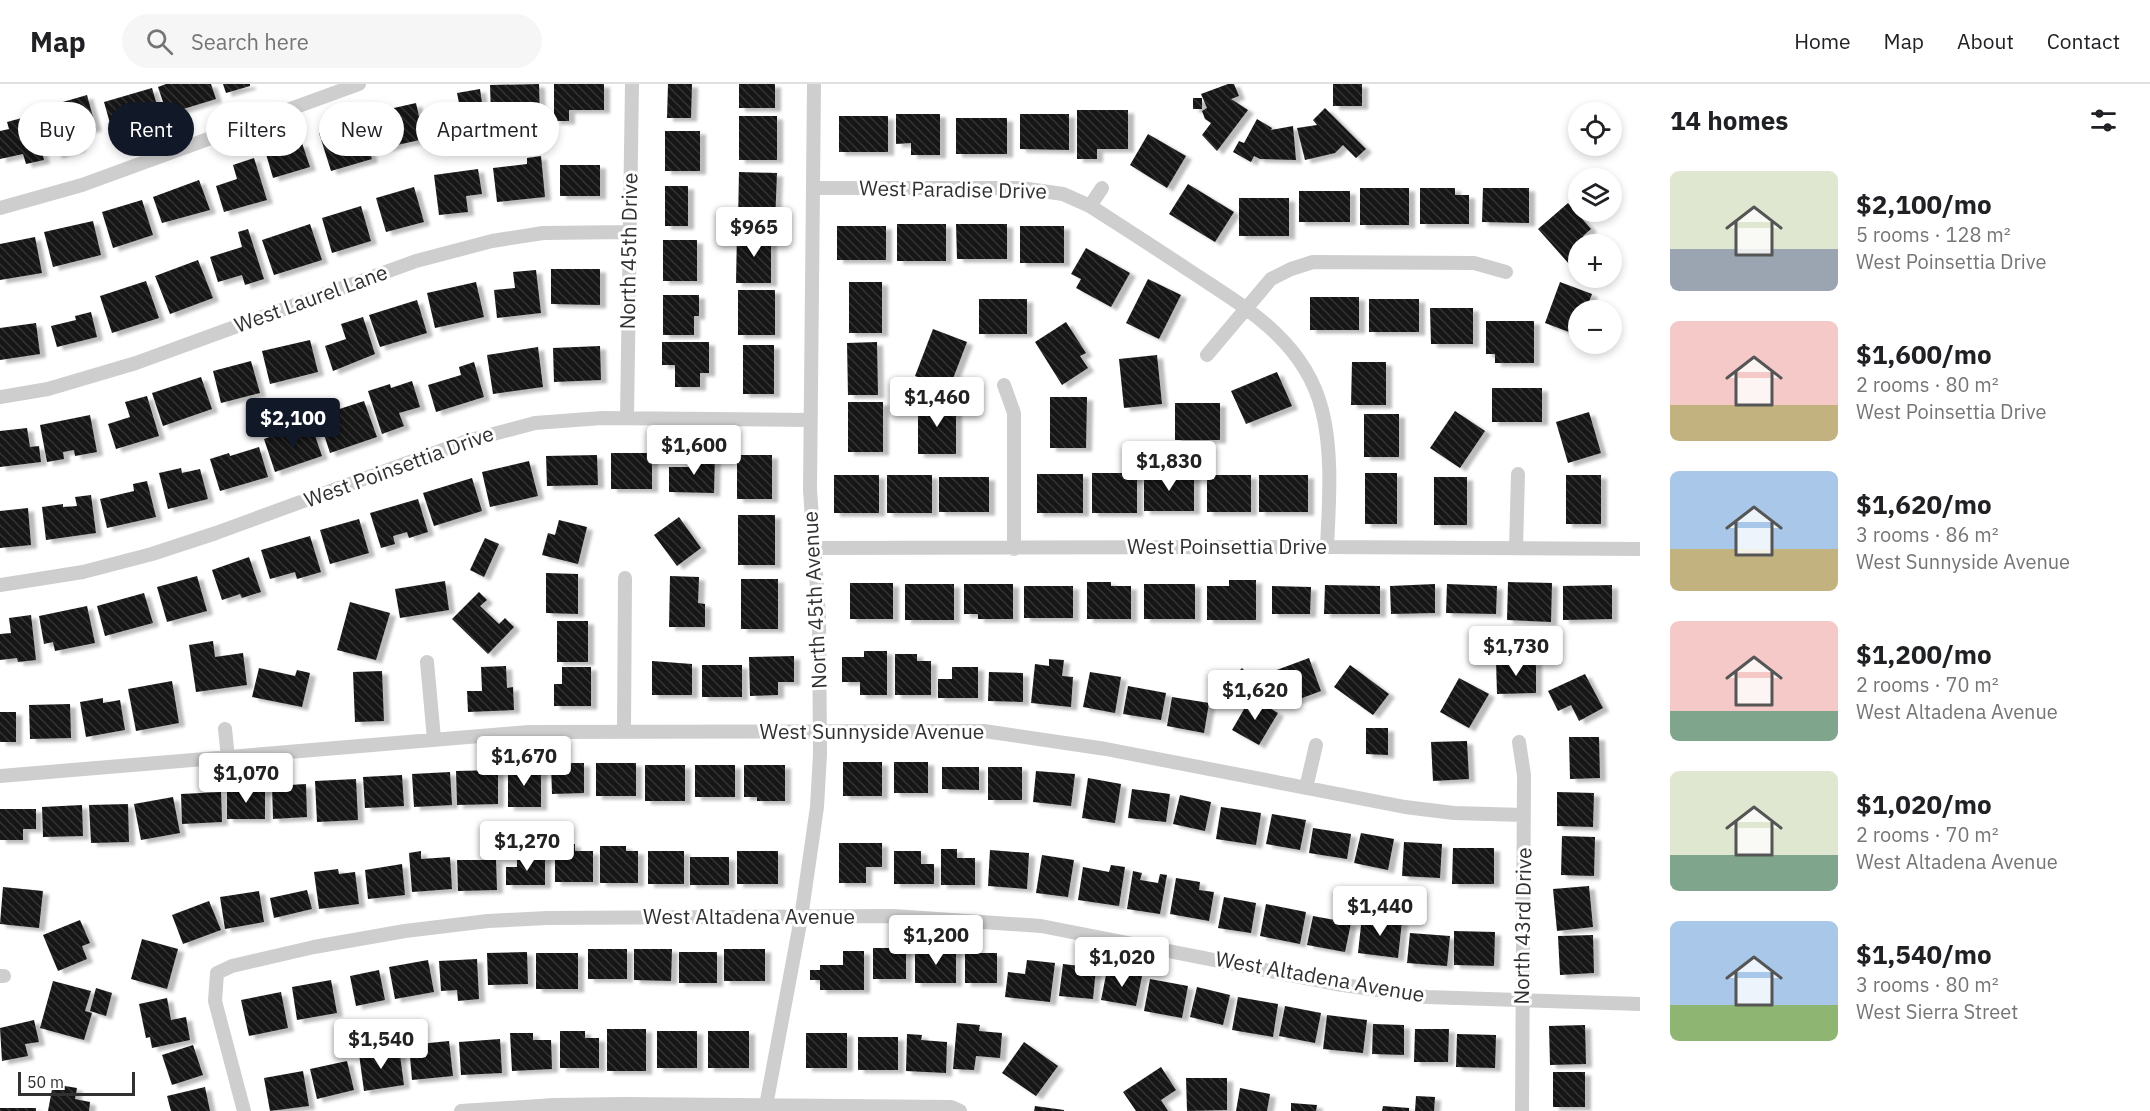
<!DOCTYPE html>
<meta charset="utf-8">
<style>
body{margin:0;font-family:"IBM Plex Sans",sans-serif;background:#f6f6f6;color:#202124;height:100vh;display:flex;flex-direction:column;font-size:22px;white-space:nowrap}
*{box-sizing:border-box;margin:0}
p{font-size:20px;color:#757577}
.icon{flex:none;width:33px;height:33px;fill:none;stroke:currentColor;stroke-width:2;stroke-linecap:round;stroke-linejoin:round}
.map{position:relative;flex:1;overflow:hidden}
.drawer{display:flex;flex-direction:column;background:#fff;width:510px}
.drawer>*{flex:none}
.guide{position:absolute;left:18px;top:18px;width:570px;height:54px;display:flex;gap:12px}
.tools{position:absolute;left:1568px;top:18px;display:grid;gap:12px}
.tools a{display:grid;place-items:center;width:54px;height:54px;border-radius:50%;background:#fff;box-shadow:0 3px 9px #0003;font-size:30px}
.scale{position:absolute;left:18px;bottom:15px;width:117px;box-sizing:border-box;padding-left:6px;border:3px solid #313131;border-top:0;font-size:16px;line-height:21px;white-space:nowrap;color:#313131;-webkit-text-stroke:4px #fff;paint-order:stroke}
.price{position:absolute;translate:-50% -51px;padding:0 14px;border-radius:6px;background:#fff;color:#222;font-size:20px;line-height:39px;filter:drop-shadow(0 2px 3px #0008)}
.price::after{content:'';position:absolute;left:50%;top:36px;width:18px;height:14px;margin-left:-9px;background:inherit;clip-path:polygon(0 0,100% 0,50% 100%)}
.price.on{background:#111827;color:#fff}
ul{padding:0;list-style:none}
li{display:flex;align-items:center;gap:18px;height:150px;padding:0 30px}
li span{display:grid;place-items:center;flex:none;width:168px;height:120px;border-radius:9px;color:#555}
li>.icon{margin-inline-start:auto}
span .icon{width:72px;height:72px;fill:#fffc;stroke-width:1}
li b{font-size:26px}
h2{display:flex;justify-content:space-between;align-items:center;height:72px;padding:0 30px;font-size:26px}
.tag{padding:0 21px;border-radius:27px;background:#fff;box-shadow:0 3px 9px #0003;font-size:21px;line-height:54px}
.tag.on{background:#111827;color:#fff}
header{display:flex;align-items:center;gap:36px;box-sizing:border-box;height:84px;padding:0 30px;background:#fff;border-bottom:2px solid #e0e0e0}
header strong{font-size:28px}
nav{display:flex;gap:33px;margin-inline-start:auto;font-size:21px}
.search{width:420px;height:54px;background:#f6f6f6;display:flex;align-items:center;gap:15px;box-sizing:border-box;padding:0 21px;border-radius:33px;color:#757577;font-size:22px}
main{display:flex;flex:1;min-height:0}
.map>svg:first-child{display:block}
.building{fill:url(#building-back-hatch);filter:url(#shadow)}
.lines{fill:none;stroke-linecap:round;stroke-linejoin:round}
.minor{stroke:#cecece;stroke-width:14}
.labels{text-anchor:middle;stroke-width:6;stroke-linejoin:round;paint-order:stroke}
.street-label{font-size:21px;fill:#313131;stroke:#fff}
</style>
<header>
<strong>Map</strong>
<div class="search"><svg class="icon" aria-label="search" viewBox="0 0 24 24"><circle cx="10" cy="10" r="6"/><path d="M15 15l6 6"/></svg>Search here</div>
<nav><a>Home</a><a>Map</a><a>About</a><a>Contact</a></nav>
</header>
<main>
<div class="map">
<svg width="1640" height="1027" viewBox="0 0 1640 1027">
<defs>
<pattern id="building-back-hatch" width="6" height="6" patternUnits="userSpaceOnUse" patternTransform="scale(1.5)"><rect width="6" height="6" fill="#181818"/><path d="M-1 5l2 2M0 0l6 6M5-1l2 2" fill="none" stroke="#313131"/></pattern>
<filter id="shadow"><feDropShadow dx="6" dy="3.5" stdDeviation="1.5" flood-color="#0004"/></filter>
</defs>
<rect width="100%" height="100%" fill="#fff"/>
<path class="building" d="M166,0H211L216,15L167,30L158,3Z
M223,0H250V2L226,9Z
M539,0L540,36H518V30L491,31L490,1Z
M554,0H604V26H569V37H554Z
M668,0H692L691,34H667Z
M739,0H775V24H739Z
M1228,0H1234L1239,12L1231,15L1248,26L1217,67L1202,51L1211,39L1205,35L1202,27L1207,24L1201,10Z
M1333,0H1362V22H1333Z
M152,4L161,35L113,50L104,18Z
M480,5L487,53L460,57L459,46L435,50L432,28L460,24L457,9Z
M87,11L96,44L75,49L80,64L56,71L42,24Z
M1193,14H1202V25H1193Z
M416,19L424,55L384,64L376,28Z
M1325,24L1366,65L1356,74L1343,61L1335,69L1305,76L1297,44L1317,41L1313,36Z
M1077,26H1128V65H1097V75H1077Z
M896,30H940V71H911V59L896,60Z
M1020,30H1069V66L1020,65Z
M33,31L44,76L26,80L23,70L0,75V47L9,45L7,38Z
M739,32H777V76H739Z
M839,32H888V68H839Z
M956,34H1007V70H956Z
M1257,35L1272,44L1271,46L1293,42L1296,76L1260,75L1254,72L1251,78L1233,68L1239,57L1244,59Z
M360,36L372,75L331,87L319,49Z
M665,47H700V87H665Z
M1148,50L1186,72L1167,104L1130,81Z
M302,59L310,83L273,94L266,70Z
M541,72L545,113L497,118L493,84L527,80V74Z
M254,74L267,116L224,128L216,102L237,95L233,81Z
M560,81H600V112H560Z
M478,85L482,110L466,112L468,128L439,131L434,91Z
M739,88L777,89L775,139L738,138Z
M199,96L210,126L162,139L153,113Z
M1188,100L1234,128L1215,158L1169,130Z
M665,102H688V142H665Z
M414,103L424,138L386,148L376,114Z
M1360,104H1409V141H1360Z
M1420,104H1455V111H1469V140H1420Z
M1483,104H1529V139L1482,138Z
M1299,107H1350V138H1299Z
M1239,114H1289V152H1239Z
M142,116L153,151L113,164L102,128Z
M1568,119L1591,145L1583,152L1591,160H1578V174L1570,181L1538,145Z
M361,122L371,157L332,169L322,134Z
M93,137L101,171L53,183L44,148Z
M310,140L322,176L274,191L262,156Z
M897,140H946V177H897Z
M956,140H1007V175H957Z
M837,142H886V176H837Z
M1020,142H1064V179H1020Z
M248,145L264,195L245,201L242,191L218,198L210,173L242,163L238,148Z
M737,148H771V199H736Z
M35,153L42,189L0,196V160Z
M663,156H697V197H663Z
M1086,164L1130,189L1111,223L1076,204L1081,195L1071,190Z
M198,176L213,214L170,230L155,192Z
M551,185H600V221L551,220Z
M536,186L541,229L497,234L494,206L515,204L513,188Z
M1148,195L1181,211L1159,255L1126,239Z
M146,197L159,234L112,249L100,212Z
M476,198L484,233L435,244L427,209Z
M849,198H882V249H849Z
M1560,198L1592,210L1586,226H1578L1577,251L1545,239Z
M738,206H775V251H738Z
M663,211H699V232H694V251H663Z
M1310,213H1359V246H1310Z
M979,215H1027V250H979Z
M1369,215H1419V248H1369Z
M417,216L427,249L380,263L369,231Z
M1430,224H1473V260H1431Z
M91,228L97,253L57,263L51,242L76,236L75,232Z
M363,233L375,270L333,287L325,262L346,255L341,240Z
M1486,237H1534V279H1495V270H1486Z
M1066,238L1086,269L1080,272L1088,284L1062,301L1035,258Z
M36,239L40,270L0,276V244Z
M933,245L967,258L949,305L915,292Z
M310,256L318,288L270,300L262,267Z
M662,258H709V289H700V303H675V281H662Z
M877,258L878,311H848L847,259Z
M743,261H774V310H743Z
M600,262L601,296L554,298L553,264Z
M538,263L543,303L493,310L487,271Z
M1157,271L1162,320L1124,324L1119,275Z
M251,277L260,309L221,319L213,287Z
M474,278L484,313L436,328L428,301L461,291L459,283Z
M1352,278H1386V321H1351Z
M1277,288L1292,322L1246,340L1231,307Z
M201,293L212,325L163,342L152,309Z
M412,297L420,323L399,329L404,342L382,350L368,307L390,300L391,304Z
M1492,304H1542V338H1492Z
M147,312L159,352L116,365L108,340L130,333L125,318Z
M1050,313H1087L1086,364H1050Z
M364,317L377,353L330,369L318,332Z
M848,318H883V368H848Z
M918,319H956V370H918Z
M1175,319H1220V356H1175Z
M1455,327L1485,347L1460,384L1430,364Z
M1589,328L1601,369L1568,379L1556,338Z
M1364,330H1399V373H1364Z
M90,331L97,368L75,372L74,366L63,368L64,375L47,378L40,341Z
M312,343L322,372L275,388L264,355L284,348L285,352Z
M27,344L30,363L39,362L41,378L0,383V347Z
M259,363L268,393L220,407L210,375L229,369L230,372Z
M611,369H652V405H611Z
M693,369H715L714,409L669,408V383H693Z
M597,371L598,401L547,402L546,372Z
M737,371H772V415H737Z
M529,377L538,412L490,423L482,388Z
M181,384L182,389L200,385L208,415L168,425L159,389Z
M1144,388H1194V427H1144Z
M1092,389H1137V429H1092Z
M1365,389H1397V440H1365Z
M1037,390H1083V429H1037Z
M834,391H879V429H834Z
M887,391H932V429H887Z
M1207,391H1251V428H1207Z
M1259,391H1308V428H1259Z
M1566,391H1601V440H1566Z
M939,393H989V428H939Z
M1434,393H1467V441H1434Z
M472,394L482,427L434,442L423,409Z
M147,397L156,433L107,444L100,415L134,407L133,400Z
M91,411L96,449L46,456L42,423L63,420V423L77,422L75,413Z
M418,415L428,448L409,454L407,448L393,452L395,460L381,464L370,429Z
M28,424L31,461L0,464V427Z
M738,431H775V481H738Z
M679,433L701,464L677,482L654,451Z
M359,435L369,469L330,480L320,446Z
M559,436L587,443L578,480L542,471L548,449L555,451Z
M310,452L321,488L297,495L295,488L270,495L261,466Z
M485,454L499,460L484,493L470,486Z
M249,473L261,508L242,514L240,510L222,516L212,486Z
M546,489L578,490V530L546,529Z
M197,492L207,527L167,538L157,503Z
M670,492L699,493L698,519L705,520V543H669Z
M741,495H778V545H741Z
M1229,496H1256V536H1207V502H1229Z
M445,497L449,526L400,534L395,505Z
M1087,498H1111V502H1131V535H1087Z
M1508,498L1552,499L1551,538L1507,536Z
M850,499H893V535H850Z
M905,500H954V536H905Z
M964,500H1013V535H978V530H964Z
M1144,500H1195V535H1144Z
M1435,500V529L1391,530L1390,502Z
M1447,500L1497,502L1496,530L1446,529Z
M1325,501L1380,502V530H1324Z
M1612,501V535L1563,536V502Z
M1024,502H1073V534H1024Z
M1272,502L1311,503L1310,530H1272Z
M479,508L487,516L480,522L499,540L505,534L514,543L488,570L452,535Z
M144,509L153,539L105,552L97,522Z
M350,518L390,529L376,576L337,566Z
M87,522L95,559L55,567L53,558L44,560L39,532Z
M31,531L36,576L18,578L17,574L0,576V550L11,549L9,534Z
M557,537H588V578H557Z
M213,557L215,573L243,569L247,601L196,608L189,561Z
M864,567H887V611H860V598H842V573H864Z
M895,570H917V577H931V611H895Z
M794,572V598H778V611L750,612L749,573Z
M1309,574L1321,607L1286,620L1274,587Z
M1049,575L1064,576L1062,592L1073,593L1071,623L1031,619L1035,580L1049,582Z
M1536,576V609L1497,610L1496,577Z
M652,577L692,580V611H652Z
M702,581H742V613H702Z
M1350,581L1389,610L1373,631L1334,603Z
M506,582L507,604L513,603L514,626L468,628L467,607H482L481,583Z
M562,583H591V622H554V600H562Z
M952,583H978V614H938V595H952Z
M259,584L295,592L297,586L310,589L302,623L252,613Z
M1242,584L1258,601L1244,613L1229,597Z
M382,587L384,637L355,638L353,588Z
M989,588L1023,589V618L988,617Z
M1090,588L1121,593L1115,629L1083,623Z
M1585,590L1603,624L1579,637L1571,621L1558,627L1548,607Z
M1459,594L1489,610L1469,644L1440,628Z
M172,597L179,639L136,647L128,605Z
M1128,602L1166,609L1161,636L1123,630Z
M1172,613L1209,619L1204,649L1167,642Z
M1251,613L1278,629L1259,661L1232,646Z
M103,614V619L120,616L125,646L86,653L80,618Z
M70,620L71,654L30,655L29,621Z
M0,628H16V658H0Z
M1366,644H1388V671L1366,670Z
M1569,653H1599L1600,694L1570,695Z
M1467,657L1469,695L1433,697L1431,658Z
M843,678H882V712H843Z
M894,678H928V709H894Z
M551,679H584V709L552,710Z
M596,679H636V712H596Z
M645,681H685V717H645Z
M695,681H735V713H695Z
M744,681H785V717H757V713H744Z
M508,683H541V723H508Z
M942,683H979V706L942,705Z
M988,683H1022V716H988Z
M498,686V720L457,721L456,687Z
M1036,687L1075,690L1071,722L1033,718Z
M450,688L452,721L414,723L412,690Z
M402,691L404,722L365,724L363,693Z
M1088,694L1121,700L1115,739L1082,734Z
M356,695L358,736L317,738L315,697Z
M306,700L307,733L273,735L272,702Z
M227,705H265V735H227Z
M1132,705L1170,710L1166,738L1128,734Z
M221,708L222,738L182,740L181,710Z
M1557,708L1594,709L1593,743L1557,742Z
M1180,711L1211,718L1205,747L1173,740Z
M173,713L180,749L141,756L134,720Z
M128,720L129,758L91,759L89,721Z
M82,721L83,752L43,753L42,723Z
M1221,723L1261,729L1256,761L1216,755Z
M0,725H36V745H23V756H0Z
M1272,730L1306,736L1300,766L1266,760Z
M1313,744L1351,750L1347,775L1309,769Z
M1361,749L1394,755L1388,786L1354,779Z
M1562,752L1595,753L1594,792L1561,791Z
M1404,758L1442,760L1440,794L1402,792Z
M839,759H882V783H866V799H839Z
M555,760H575V767H593V798H555Z
M600,762H626V767H638V799H600Z
M1453,764H1494V800H1452Z
M941,765H957V774H975V801H941Z
M990,766L1029,769L1027,805L988,802Z
M421,767V775L450,773L452,805L412,808L409,769Z
M648,767H684V800H648Z
M737,767H778V800H737Z
M894,767H921V780H934V800H894Z
M1042,771L1074,776L1068,813L1036,809Z
M517,772H545V801H506V783H517Z
M690,773H729V801H690Z
M457,776H496L497,806L458,807Z
M402,780L405,811L368,815L365,786Z
M1111,781L1125,783L1119,822L1078,816L1083,783L1109,788Z
M338,785L339,790L355,788L359,820L319,825L314,788Z
M1133,787L1142,789L1140,796L1158,799L1160,790L1167,791L1160,830L1127,825Z
M1176,794L1200,798L1199,806L1214,808L1209,837L1170,830Z
M1589,802L1593,843L1557,847L1553,805Z
M3,803L43,807L39,844L0,840Z
M307,806L312,825L274,834L270,814Z
M259,807L264,838L225,845L220,813Z
M1224,813L1256,819L1251,849L1218,844Z
M209,817L221,846L183,860L172,831Z
M1266,820L1306,828L1300,860L1260,852Z
M1313,832L1351,839L1345,868L1307,861Z
M1362,832L1402,837L1398,874L1358,869Z
M80,836L90,859L82,862L87,875L58,887L43,851Z
M1454,847L1495,848L1494,882L1454,881Z
M1410,849L1450,852L1447,882L1407,879Z
M1593,851L1594,889L1560,891L1558,852Z
M142,855L178,865L167,905L131,895Z
M873,864H906V895H873Z
M588,865H627V895H588Z
M634,865H672L671,897L634,896Z
M724,865H765V897H724Z
M915,866H956V899H915Z
M843,867H864V906H820V896H810V886H820V881H843Z
M527,868L528,900L488,901L487,869Z
M679,868H717V899H679Z
M536,869H578V905H536Z
M965,869H997V899H965Z
M477,875L479,915L458,917L457,906L441,907L439,877Z
M428,876L434,908L395,915L389,883Z
M1027,876L1055,879L1050,918L1005,913L1008,888L1025,890Z
M1063,880L1096,884L1093,915L1059,912Z
M379,886L385,916L356,922L350,892Z
M1107,886L1142,892L1136,922L1101,916Z
M1150,895L1188,902L1182,934L1144,927Z
M331,896L337,929L297,936L292,903Z
M53,897L91,907L85,927L92,929L84,956L40,944Z
M1197,903L1230,911L1223,941L1190,933Z
M96,904L112,909L106,932L90,927Z
M281,908L288,944L249,952L241,916Z
M1238,913L1278,920L1273,953L1232,946Z
M167,914L171,936L186,933L190,956L152,964L150,953L146,954L139,920Z
M1285,922L1321,929L1315,959L1279,952Z
M1327,931L1367,936L1363,969L1323,965Z
M34,936L39,958L25,960L28,972L2,977L0,944Z
M957,939L980,941L979,947L1002,949L1000,974L976,972L974,986L953,985Z
M1373,940L1404,941V971L1372,970Z
M1585,941L1586,980L1550,981L1549,942Z
M607,945H646V987H607Z
M1415,945H1449L1448,978H1414Z
M560,947H585V954H599V984H560Z
M657,947H697V984H657Z
M708,947H749V984H708Z
M510,949H533V956H551L552,985L512,987Z
M806,949H847V984H806Z
M907,950L922,951L921,956L947,958L946,989L906,987Z
M1457,950L1496,951L1495,984L1456,983Z
M858,953H898V986H858Z
M500,955L502,989L461,991L459,958Z
M449,957L453,992L412,996L409,961Z
M1024,958L1058,982L1036,1012L1002,989Z
M193,961L203,991L172,1001L162,971Z
M399,964L404,1001L364,1007L359,970Z
M347,977L354,1006L317,1015L310,985Z
M1161,983L1176,1006L1161,1016L1168,1027H1136L1123,1008Z
M303,987L309,1022L270,1027L264,994Z
M1553,988H1585V1023H1553Z
M1186,994H1227V1026L1187,1027Z
M53,1000L77,1004L75,1015L90,1018L89,1027H48Z
M205,1003L210,1027H171L167,1012Z
M1240,1004L1270,1010L1267,1027H1236Z
M1416,1012L1435,1013L1434,1027H1415Z
M1291,1019L1317,1021L1316,1027H1291Z
M1035,1022L1064,1026V1027H1034Z
M1383,1022L1409,1024V1027H1382Z
M0,1024H36V1027H0Z"/>
<g class="lines">
<path class="minor" d="M813,104H1021L1063,110L1090,122C1124,144 1157,165 1190,187C1245,223 1305,257 1322,326C1333,369 1329,419 1327,463
M1090,122L1102,104
M0,124L82,101L359,0
M1207,271L1271,195L1291,185L1313,178L1474,179L1506,188
M1004,301L1014,329V465
M0,313L48,305L136,279L416,177L492,157L543,149L628,148
M627,334L632,0
M814,464L1327,463L1640,465
M1516,464L1518,390
M0,501L83,488L152,470L216,449L467,357L535,339L602,334L810,336
M427,578L434,655
M225,645L228,674
M624,646L625,494
M1519,658L1524,691L1522,1027
M0,692L529,648L984,647L1106,665L1405,723L1454,729L1524,731
M1306,704L1316,661
M0,892H4
M244,1027L215,917L217,889L232,882L314,863L405,847L488,837L547,834L894,832L1041,842L1336,900L1427,913L1640,920
M461,1027L554,1021L625,1020L951,1023L960,1027
M765,1027L801,834L817,723L820,670L819,533L810,406L814,0"/>
</g>
<g class="labels">
<g class="street-label">
<text transform="translate(953 106) rotate(1)" y="7">West Paradise Drive</text>
<text transform="translate(629 167) rotate(-89)" y="7">North 45th Drive</text>
<text transform="translate(311 215) rotate(-20)" y="7">West Laurel Lane</text>
<text transform="translate(399 383) rotate(-20)" y="7">West Poinsettia Drive</text>
<text x="1227" y="470">West Poinsettia Drive</text>
<text transform="translate(815 516) rotate(-93)" y="7">North 45th Avenue</text>
<text x="872" y="655">West Sunnyside Avenue</text>
<text x="749" y="840">West Altadena Avenue</text>
<text transform="translate(1523 842) rotate(-89)" y="7">North 43rd Drive</text>
<text transform="translate(1320 893) rotate(10)" y="7">West Altadena Avenue</text>
</g>
</g>
</svg>
<div class="tools">
<a><svg class="icon" aria-label="locate" viewBox="0 0 24 24"><circle cx="12" cy="12" r="6"/><path d="M12 2v4M12 18v4M2 12h4M18 12h4"/></svg></a>
<a><svg class="icon" aria-label="layers" viewBox="0 0 24 24"><path d="M12 4l9 5-9 5-9-5zM3 14l9 5 9-5"/></svg></a>
<a>+</a>
<a>−</a>
</div>
<div class="scale">50 m</div>
<b class="price" style="left:754px;top:174px">$965</b>
<b class="price" style="left:937px;top:344px">$1,460</b>
<b class="price on" style="left:293px;top:365px">$2,100</b>
<b class="price" style="left:694px;top:392px">$1,600</b>
<b class="price" style="left:1169px;top:408px">$1,830</b>
<b class="price" style="left:1516px;top:593px">$1,730</b>
<b class="price" style="left:1255px;top:637px">$1,620</b>
<b class="price" style="left:524px;top:703px">$1,670</b>
<b class="price" style="left:246px;top:720px">$1,070</b>
<b class="price" style="left:527px;top:788px">$1,270</b>
<b class="price" style="left:1380px;top:853px">$1,440</b>
<b class="price" style="left:936px;top:882px">$1,200</b>
<b class="price" style="left:1122px;top:904px">$1,020</b>
<b class="price" style="left:381px;top:986px">$1,540</b>
<div class="guide">
<a class="tag">Buy</a>
<a class="tag on">Rent</a>
<a class="tag">Filters</a>
<a class="tag">New</a>
<a class="tag">Apartment</a>
</div>
</div>
<section class="drawer">
<h2>14 homes<svg class="icon" aria-label="filters" viewBox="0 0 24 24"><path d="M4 7h16M4 17h16"/><circle cx="9" cy="7" r="2"/><circle cx="15" cy="17" r="2"/></svg></h2>
<ul>
<li><span style="background:linear-gradient(#dfe7d0 65%,#9aa5b1 0)"><svg class="icon" aria-label="home" viewBox="0 0 24 24"><path d="M3 11l9-7 9 7M6 9v11h12V9"/></svg></span><div><b>$2,100/mo</b><p>5 rooms · 128 m²</p><p>West Poinsettia Drive</p></div></li>
<li><span style="background:linear-gradient(#f6c9c9 70%,#c2b280 0)"><svg class="icon" aria-label="home" viewBox="0 0 24 24"><path d="M3 11l9-7 9 7M6 9v11h12V9"/></svg></span><div><b>$1,600/mo</b><p>2 rooms · 80 m²</p><p>West Poinsettia Drive</p></div></li>
<li><span style="background:linear-gradient(#a9c7e8 65%,#c2b280 0)"><svg class="icon" aria-label="home" viewBox="0 0 24 24"><path d="M3 11l9-7 9 7M6 9v11h12V9"/></svg></span><div><b>$1,620/mo</b><p>3 rooms · 86 m²</p><p>West Sunnyside Avenue</p></div></li>
<li><span style="background:linear-gradient(#f6c9c9 75%,#7fa58c 0)"><svg class="icon" aria-label="home" viewBox="0 0 24 24"><path d="M3 11l9-7 9 7M6 9v11h12V9"/></svg></span><div><b>$1,200/mo</b><p>2 rooms · 70 m²</p><p>West Altadena Avenue</p></div></li>
<li><span style="background:linear-gradient(#dfe7d0 70%,#7fa58c 0)"><svg class="icon" aria-label="home" viewBox="0 0 24 24"><path d="M3 11l9-7 9 7M6 9v11h12V9"/></svg></span><div><b>$1,020/mo</b><p>2 rooms · 70 m²</p><p>West Altadena Avenue</p></div></li>
<li><span style="background:linear-gradient(#a9c7e8 70%,#8fb573 0)"><svg class="icon" aria-label="home" viewBox="0 0 24 24"><path d="M3 11l9-7 9 7M6 9v11h12V9"/></svg></span><div><b>$1,540/mo</b><p>3 rooms · 80 m²</p><p>West Sierra Street</p></div></li>
</ul>
</section>
</main>
